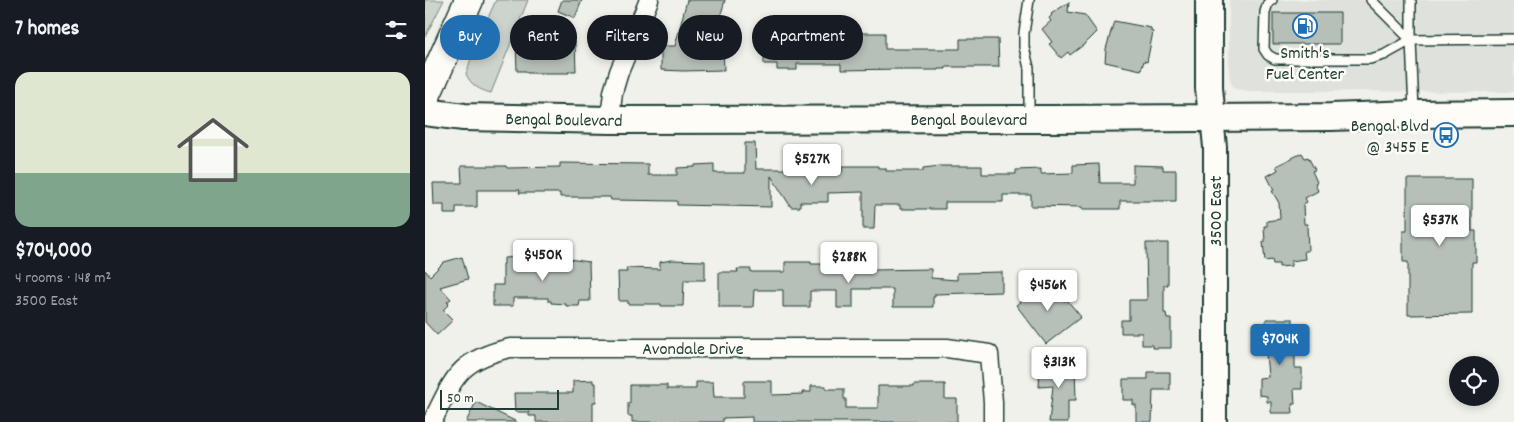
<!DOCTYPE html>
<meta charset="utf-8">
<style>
body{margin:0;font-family:Dekko,sans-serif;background:#20242c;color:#f1f3f6;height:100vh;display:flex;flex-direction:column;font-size:19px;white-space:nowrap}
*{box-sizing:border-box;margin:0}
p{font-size:16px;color:#9ea1a6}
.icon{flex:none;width:28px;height:28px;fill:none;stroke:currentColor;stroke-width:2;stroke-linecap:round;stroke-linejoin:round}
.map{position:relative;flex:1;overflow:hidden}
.drawer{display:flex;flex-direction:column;background:#171b24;width:425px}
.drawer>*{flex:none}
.hud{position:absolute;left:15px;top:15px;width:475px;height:45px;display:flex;gap:10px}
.buttons{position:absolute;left:1024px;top:356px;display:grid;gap:10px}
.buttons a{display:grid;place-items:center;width:50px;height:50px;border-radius:50%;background:#171b24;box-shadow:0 2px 8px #0003;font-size:25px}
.scale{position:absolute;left:15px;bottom:12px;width:119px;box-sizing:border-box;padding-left:5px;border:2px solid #1f3d34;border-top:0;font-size:14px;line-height:18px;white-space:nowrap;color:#1f3d34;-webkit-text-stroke:4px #fdfcf7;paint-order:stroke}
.price{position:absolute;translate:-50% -42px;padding:0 11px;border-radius:5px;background:#fff;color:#222;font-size:16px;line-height:32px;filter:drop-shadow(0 1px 2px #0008)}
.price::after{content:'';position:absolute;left:50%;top:30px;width:15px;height:11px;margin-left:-8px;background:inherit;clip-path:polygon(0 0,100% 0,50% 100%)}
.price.on{background:#1f6fb2;color:#fff}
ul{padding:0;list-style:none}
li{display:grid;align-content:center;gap:10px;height:265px;padding:0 15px}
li+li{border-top:1px solid #363941}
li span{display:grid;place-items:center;height:155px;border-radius:15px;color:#555}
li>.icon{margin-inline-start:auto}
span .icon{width:90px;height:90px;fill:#fffc;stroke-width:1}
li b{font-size:21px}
h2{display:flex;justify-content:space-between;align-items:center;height:60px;padding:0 15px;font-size:21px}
.chip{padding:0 18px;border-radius:22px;background:#171b24;box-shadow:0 2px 8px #0003;font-size:18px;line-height:45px}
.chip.on{background:#1f6fb2;color:#fff}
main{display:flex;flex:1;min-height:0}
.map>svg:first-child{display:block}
.built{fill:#dfe2dc}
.green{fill:#cdd3cd;stroke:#768880}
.building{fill:#b6bfb8;stroke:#1f3d34}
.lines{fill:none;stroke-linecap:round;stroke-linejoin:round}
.service-casing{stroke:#1f3d34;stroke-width:12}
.minor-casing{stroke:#1f3d34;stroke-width:21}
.tertiary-casing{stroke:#1f3d34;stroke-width:26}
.secondary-casing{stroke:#1f3d34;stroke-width:30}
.primary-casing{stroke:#1f3d34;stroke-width:31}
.service{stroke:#fdfcf7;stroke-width:9}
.minor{stroke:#fdfcf7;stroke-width:18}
.tertiary{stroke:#fdfcf7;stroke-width:22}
.secondary{stroke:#fdfcf7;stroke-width:26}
.primary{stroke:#fdfcf7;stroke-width:28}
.labels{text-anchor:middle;stroke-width:5;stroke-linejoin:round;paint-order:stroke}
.poi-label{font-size:18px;fill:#1f3d34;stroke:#fdfcf7}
.street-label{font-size:18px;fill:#1f3d34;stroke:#fdfcf7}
</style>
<main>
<section class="drawer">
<h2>7 homes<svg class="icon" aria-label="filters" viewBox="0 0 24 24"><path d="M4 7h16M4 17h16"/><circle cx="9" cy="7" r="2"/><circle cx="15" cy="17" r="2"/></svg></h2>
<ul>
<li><span style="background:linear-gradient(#dfe7d0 65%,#7fa58c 0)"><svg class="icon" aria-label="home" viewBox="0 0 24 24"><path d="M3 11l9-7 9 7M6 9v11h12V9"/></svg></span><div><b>$704,000</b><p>4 rooms · 148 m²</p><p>3500 East</p></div></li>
</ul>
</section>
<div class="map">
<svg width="1089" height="422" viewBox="0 0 1089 422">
<rect width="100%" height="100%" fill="#f0f1eb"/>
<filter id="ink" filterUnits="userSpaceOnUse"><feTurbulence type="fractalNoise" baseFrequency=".02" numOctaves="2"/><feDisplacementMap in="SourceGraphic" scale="10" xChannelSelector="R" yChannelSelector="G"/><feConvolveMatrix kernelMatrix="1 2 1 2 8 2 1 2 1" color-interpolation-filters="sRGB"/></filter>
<g filter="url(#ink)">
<path class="built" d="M804,0H1089V92L823,91L810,89L806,83L804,75Z"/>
<path class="green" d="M0,0H19L0,37Z
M71,0H103L66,93C54,90 46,85 41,74L49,49Z"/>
<path class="building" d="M137,0H157L150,18L133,11Z
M262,0H300L287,46H298L299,70L258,71L236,70V46H250Z
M644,2L643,12L660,15L672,32L661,43L645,55L643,52L636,58L624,44L627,42L617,29L626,21L624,18L627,15L626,14Z
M848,13H915V44H848Z
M689,21L726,28V31L728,32L722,62L719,61L716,70L680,62L681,49Z
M406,26H418L419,33H460V49H535V39H573L574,67H521V69H513V70H477V69L416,70V64H372V70H352V64H339V43H352L353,38H371V31H406Z
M91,42H106V45H136V42H150L151,71H144V73H102L101,71H92Z
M320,143H330L331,169H360V166L390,167V172H417V166H453V168H461V171H498V168L515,166H557V174H591V170L616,169V174L648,173V165L674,164L675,183H708V165L738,166V170H751V201H695V209H657V207L606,206V195H578V202H520V209H475V205H450L449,229H438V192L403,193V202H375V207H366L346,176V207L252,205V201L186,200L185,197H135V193H94L95,190H52V207H31V214H19V205H9L8,183H37L36,166H81L82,168L135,167V163L223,164V175H252V168L270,167V165L289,164V173H320Z
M877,153L880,158L883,157L890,170L887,171L892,182L890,183L893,191L880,198L882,202L878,204L879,224H882L883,251H879L880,259L866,261V266L854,267V264H848L847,260L840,261L838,242H840L839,226H842V221L855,219L854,203L847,191L849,190L842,176L853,170L851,166Z
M982,179H1047V231H1051V262H1047V314L983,315V262H978V231H982Z
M721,243H743V285H739V313H741L742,319H746V348H727V345H717V333H696V320H704V300H722Z
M109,256L108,262H140V261L144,259L164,262L165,301H155L154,306H141V304L126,303V301H123V298H88V306H68V285H78V264H79V258Z
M37,257L43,279L15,287L26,299L22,302L24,304L18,310L28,320L12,335L0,322V270L5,276L19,262Z
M247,260L280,261V280H259L258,306H236V304H203V301H194L193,272H202L201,268L235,269V262Z
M360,262H386V264H428V262H448V270L506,269V278L532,280V273L577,272V292L510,294V297H508V307H468V289H428V308H412V291H385V307H358V290H329L328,307H294V272H313L312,269H326V272H360Z
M626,282L639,301L642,300L656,317L621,344L591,305L621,283L623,284Z
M841,319H868L867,351H870V368H877V389H869L870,404H867L868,413H846V402H842V396L834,395V378L843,377L841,353H838V329H841Z
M615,365H650L651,400H643V422H624L628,386L614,387Z
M723,372H745V390H728L727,422H711V405H708V400H698V379H723Z
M168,380V383H171V402H168V422H111V416H104V412H90L89,393H148V381Z
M319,381H347V395L378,394L377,392H386V386H401V389H419V399H421V408H453V386H489V384H520V399H532V422H327V417L298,418V422H207V416H203V403H205V385H242V389H271V382H288L289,397H319Z
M51,402L92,422H41Z"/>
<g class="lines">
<defs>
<path id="service" d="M604,0L599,33V47L604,68V116
M847,0L843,3L840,12L839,49L843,55L850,59H945L959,55L986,40
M946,0L986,40L1089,39
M986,0V40L989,111"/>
<path id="minor" d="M185,120L188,92L194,72L224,0
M7,422C29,378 33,360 85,348H522L564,354L568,402V422"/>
<path id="tertiary" d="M787,117L790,147V422"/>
<path id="secondary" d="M784,0V88L787,117
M0,112L39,117L185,120L626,119L906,117L989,114L1089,113"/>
<path id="primary" d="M0,98L44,0"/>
</defs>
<use href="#service" class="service-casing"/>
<use href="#minor" class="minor-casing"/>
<use href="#tertiary" class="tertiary-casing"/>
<use href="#secondary" class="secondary-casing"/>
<use href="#primary" class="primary-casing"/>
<use href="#service" class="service"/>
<use href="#minor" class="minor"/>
<use href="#tertiary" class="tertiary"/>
<use href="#secondary" class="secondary"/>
<use href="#primary" class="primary"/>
</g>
</g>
<defs>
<symbol id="fuel-ring" viewBox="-11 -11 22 22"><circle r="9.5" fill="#fdfcf7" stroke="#1f6fb2" stroke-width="1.5"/><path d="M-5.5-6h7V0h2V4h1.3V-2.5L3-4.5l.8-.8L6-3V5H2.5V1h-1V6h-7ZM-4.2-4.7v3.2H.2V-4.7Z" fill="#1f6fb2"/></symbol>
<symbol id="bus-ring" viewBox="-11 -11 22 22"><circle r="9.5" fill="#fdfcf7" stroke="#1f6fb2" stroke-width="1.5"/><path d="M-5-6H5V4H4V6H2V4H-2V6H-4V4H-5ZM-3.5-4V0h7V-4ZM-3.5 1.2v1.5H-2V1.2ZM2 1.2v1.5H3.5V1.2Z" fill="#1f6fb2"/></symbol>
</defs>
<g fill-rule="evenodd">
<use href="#fuel-ring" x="866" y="12" width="28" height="28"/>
<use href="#bus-ring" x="1007" y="121" width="28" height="28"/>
</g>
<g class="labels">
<g class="poi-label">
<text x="880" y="58">Smith's<tspan x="880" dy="21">Fuel Center</tspan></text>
<text x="1004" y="131" text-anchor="end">Bengal Blvd<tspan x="1004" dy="21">@ 3455 E</tspan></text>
</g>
<g class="street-label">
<text transform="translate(139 119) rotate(1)" y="6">Bengal Boulevard</text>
<text x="544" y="125">Bengal Boulevard</text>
<text transform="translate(790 211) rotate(-90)" y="6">3500 East</text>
<text x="268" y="354">Avondale Drive</text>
</g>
</g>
</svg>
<div class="buttons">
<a><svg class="icon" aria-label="locate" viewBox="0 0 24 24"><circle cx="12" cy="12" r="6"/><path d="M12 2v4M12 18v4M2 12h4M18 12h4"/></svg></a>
</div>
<div class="scale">50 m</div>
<b class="price" style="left:387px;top:186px">$527K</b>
<b class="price" style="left:1015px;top:247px">$537K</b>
<b class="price" style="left:118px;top:282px">$450K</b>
<b class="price" style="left:424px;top:284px">$288K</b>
<b class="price" style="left:623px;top:312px">$456K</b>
<b class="price on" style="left:855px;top:366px">$704K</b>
<b class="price" style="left:634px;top:389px">$313K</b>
<div class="hud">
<a class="chip on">Buy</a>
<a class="chip">Rent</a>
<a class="chip">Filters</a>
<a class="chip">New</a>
<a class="chip">Apartment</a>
</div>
</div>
</main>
